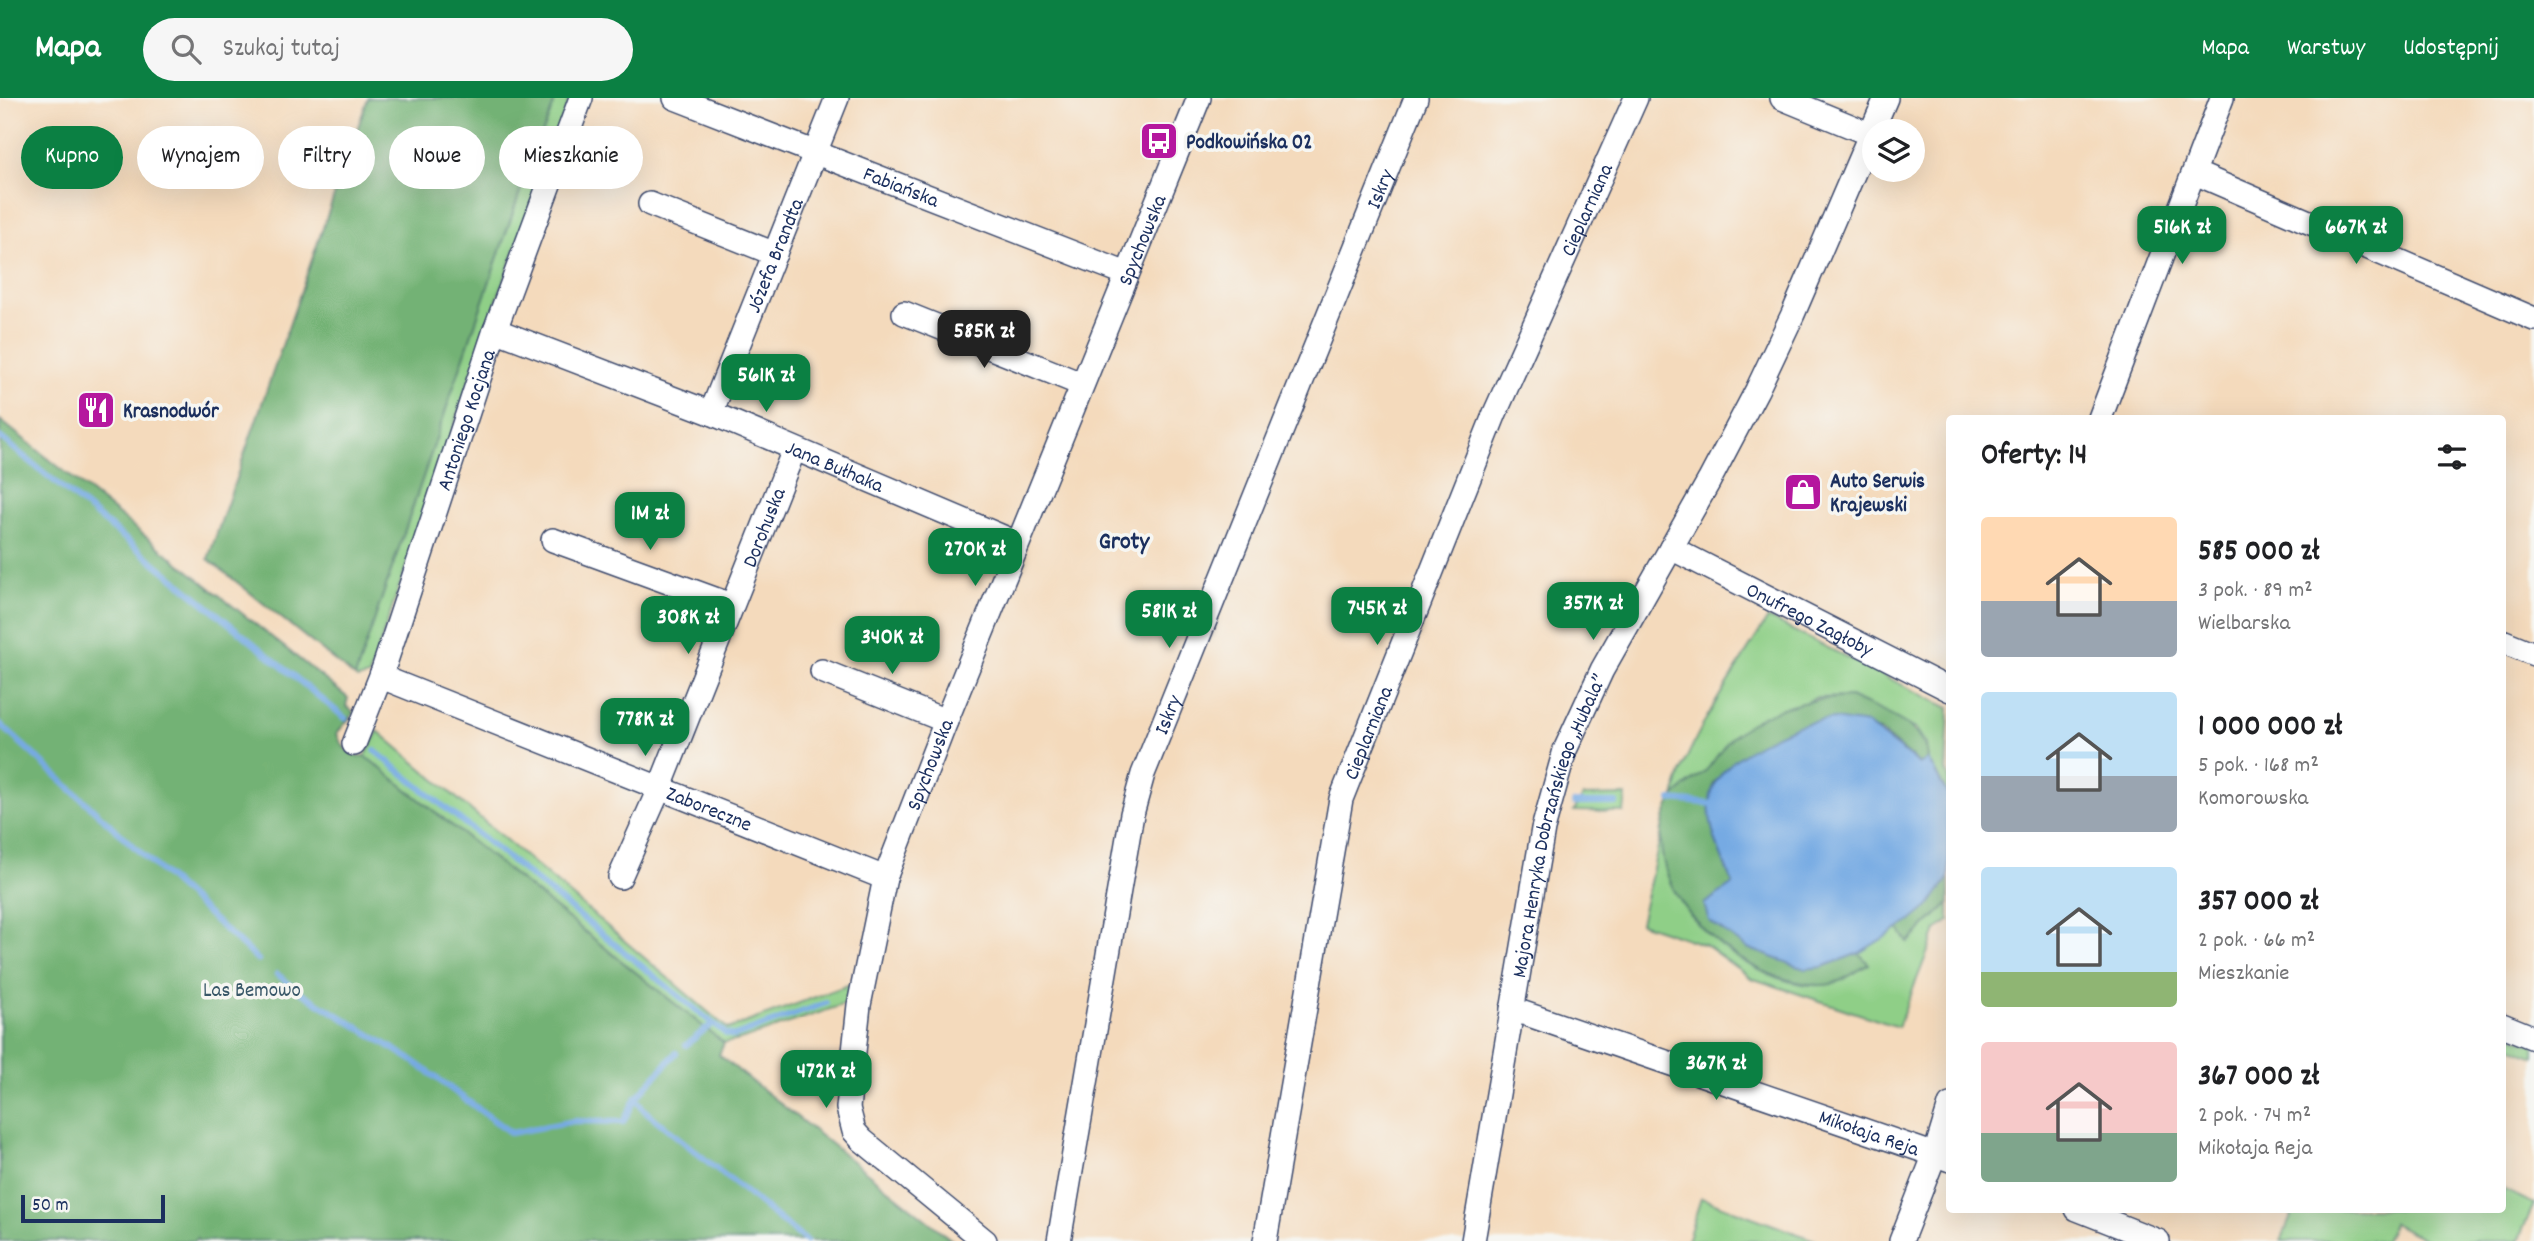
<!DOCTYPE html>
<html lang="pl">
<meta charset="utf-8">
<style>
body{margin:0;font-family:Dekko,sans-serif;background:#f6f6f6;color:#202124;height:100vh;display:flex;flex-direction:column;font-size:26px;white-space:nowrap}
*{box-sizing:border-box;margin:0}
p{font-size:23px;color:#757577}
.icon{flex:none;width:38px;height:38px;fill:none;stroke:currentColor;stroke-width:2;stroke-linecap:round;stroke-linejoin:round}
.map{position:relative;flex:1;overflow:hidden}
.drawer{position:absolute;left:1946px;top:317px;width:560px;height:798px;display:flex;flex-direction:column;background:#fff;border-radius:7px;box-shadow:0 7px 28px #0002}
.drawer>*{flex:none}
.guide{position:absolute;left:21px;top:28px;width:665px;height:63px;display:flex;gap:14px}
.buttons{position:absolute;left:1862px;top:21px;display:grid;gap:14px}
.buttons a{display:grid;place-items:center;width:63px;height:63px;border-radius:50%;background:#fff;box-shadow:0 7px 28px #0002;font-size:35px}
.scale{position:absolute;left:21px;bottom:18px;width:144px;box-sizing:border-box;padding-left:7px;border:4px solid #1b2f5e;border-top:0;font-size:19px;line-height:24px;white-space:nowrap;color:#1b2f5e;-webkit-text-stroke:5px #f6f6f2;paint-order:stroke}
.price{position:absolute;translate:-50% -60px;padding:0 16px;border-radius:14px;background:#0b8043;color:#fff;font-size:23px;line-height:46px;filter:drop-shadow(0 2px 4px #0008)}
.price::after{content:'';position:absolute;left:50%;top:42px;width:21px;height:16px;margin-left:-10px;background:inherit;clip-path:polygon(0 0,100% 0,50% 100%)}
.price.on{background:#222;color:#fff}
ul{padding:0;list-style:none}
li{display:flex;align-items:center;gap:21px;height:175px;padding:0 35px}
li span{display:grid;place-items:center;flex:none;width:196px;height:140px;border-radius:7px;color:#555}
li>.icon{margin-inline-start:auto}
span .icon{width:84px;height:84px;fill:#fffc;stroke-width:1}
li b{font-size:30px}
h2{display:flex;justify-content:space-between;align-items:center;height:84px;padding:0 35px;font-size:30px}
.tag{padding:0 24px;border-radius:32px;background:#fff;box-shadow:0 7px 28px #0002;font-size:24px;line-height:63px}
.tag.on{background:#0b8043;color:#fff}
header{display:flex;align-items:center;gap:42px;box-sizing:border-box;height:98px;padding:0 35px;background:#0b8043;color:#fff}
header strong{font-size:33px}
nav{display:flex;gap:38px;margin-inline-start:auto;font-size:24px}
.search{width:490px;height:63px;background:#f6f6f6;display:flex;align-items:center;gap:18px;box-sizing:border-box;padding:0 24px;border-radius:38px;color:#757577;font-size:26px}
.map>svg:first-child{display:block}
.green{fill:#8fcf87;stroke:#557f72;stroke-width:2}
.forest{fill:#73b274;stroke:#477069;stroke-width:2}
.water{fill:#76aae3;stroke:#486ca0;stroke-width:2}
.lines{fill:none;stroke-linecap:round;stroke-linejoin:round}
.stream{stroke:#76aae3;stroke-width:6}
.minor-casing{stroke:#3c496c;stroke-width:26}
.minor{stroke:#fff;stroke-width:23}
.labels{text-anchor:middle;stroke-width:7;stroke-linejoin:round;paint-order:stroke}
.poi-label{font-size:21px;font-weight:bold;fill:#1b2f5e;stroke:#f6f6f2;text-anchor:start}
.street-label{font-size:21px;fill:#1b2f5e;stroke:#f6f6f2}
.park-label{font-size:21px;fill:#385768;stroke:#f6f6f2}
.quarter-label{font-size:24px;font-weight:bold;fill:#1b2f5e;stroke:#f6f6f2}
</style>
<header>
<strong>Mapa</strong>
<div class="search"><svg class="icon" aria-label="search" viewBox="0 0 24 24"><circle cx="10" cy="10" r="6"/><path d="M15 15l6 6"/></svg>Szukaj tutaj</div>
<nav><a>Mapa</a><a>Warstwy</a><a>Udostępnij</a></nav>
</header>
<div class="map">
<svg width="2534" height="1143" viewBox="0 0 2534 1143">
<rect width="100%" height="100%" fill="#f6f6f2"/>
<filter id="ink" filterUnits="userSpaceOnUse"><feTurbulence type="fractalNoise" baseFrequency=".0143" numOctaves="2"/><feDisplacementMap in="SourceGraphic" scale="14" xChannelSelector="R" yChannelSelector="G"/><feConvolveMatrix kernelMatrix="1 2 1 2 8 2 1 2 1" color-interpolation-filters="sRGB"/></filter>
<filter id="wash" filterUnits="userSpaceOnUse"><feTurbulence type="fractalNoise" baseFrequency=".00686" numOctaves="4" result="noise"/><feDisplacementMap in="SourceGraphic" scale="28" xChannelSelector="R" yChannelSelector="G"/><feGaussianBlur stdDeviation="1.57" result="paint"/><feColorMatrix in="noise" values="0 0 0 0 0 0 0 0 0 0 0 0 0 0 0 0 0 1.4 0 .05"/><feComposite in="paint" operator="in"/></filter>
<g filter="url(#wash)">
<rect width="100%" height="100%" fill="#f4dabc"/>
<path class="green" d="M556,0H570L489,224L369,578L357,581L355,579L522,88Z
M1768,520L1949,610L1946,673L1949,679V699L1928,661L1926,646L1916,631L1850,599L1815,600L1734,637L1706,673L1674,699C1686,642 1737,571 1768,520Z
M378,633L728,931L851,886L845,906L740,942L724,945L365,658Z
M1626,697L1624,714L1574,713L1583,698Z
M1661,737C1663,749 1663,763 1667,775C1683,831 1769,897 1830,886C1843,884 1857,872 1868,866L1859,855L1898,830L1909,844L1949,805V822L1936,833L1898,929L1751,880L1705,847L1640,825Z
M2502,933L2534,947V959L2503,945Z
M2503,1091L2534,1106L2518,1143H2428L2393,1125L2385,1143H2281L2294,1111H2502Z
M1701,1100L1817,1143H1687Z"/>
<path class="forest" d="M368,0H556L522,88L355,579L208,461Z
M0,322L348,600L346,608L354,615L337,635C340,648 352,660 365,658L724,945L719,957L953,1143H199L197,1140L195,1143H0Z
M1850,599C1880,614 1924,624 1928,661L1920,666L1880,633L1834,621L1714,684C1706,720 1719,753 1733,787L1704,806L1822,869L1859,855L1869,866C1858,872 1844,883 1831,886C1819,889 1801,885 1789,882C1720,865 1628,777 1673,700C1681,688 1700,681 1709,669C1717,659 1725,644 1736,636C1768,609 1809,601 1850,599Z
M1949,779V805L1908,844L1898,830C1922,818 1934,800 1949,779Z"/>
<path class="water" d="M1834,621L1867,626L1919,666L1928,661L1949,699V779L1929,808L1911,823L1859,855L1822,869L1805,871L1747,850L1709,823L1704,806L1733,786C1706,723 1689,685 1759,646C1785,632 1805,623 1834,621Z"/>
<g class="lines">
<path class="stream" d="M0,339L345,620
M0,626L258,862
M375,653L726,936L735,938L826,905
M1671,702L1714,706
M1574,705H1616
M277,876L297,892L412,962L511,1035L574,1023L623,1024L636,1000L676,955
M686,947L712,926
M636,1000L644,1012L806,1143"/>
</g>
</g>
<g filter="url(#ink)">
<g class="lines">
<defs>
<g id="minor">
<path id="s1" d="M675,0L1127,176"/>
<path d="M1782,0L1872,37"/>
<path d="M2195,75L2534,221"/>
<path d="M650,106L775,156"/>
<path d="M904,215L1081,286"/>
<path id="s2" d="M495,232L711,315L1017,445"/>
<path id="s3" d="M711,315L837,0"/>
<path d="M2100,320L2222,0"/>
<path d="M553,442L731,507"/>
<path id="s4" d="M1671,450L1950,592"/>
<path d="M2502,543L2534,556"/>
<path d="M822,573L946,623"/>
<path id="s5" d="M382,575L389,582L885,780"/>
<path id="s6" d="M354,646L382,575L495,232L581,0"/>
<path id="s7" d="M620,779L660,689L794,352"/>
<path id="s8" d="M1512,911L1950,1062"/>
<path d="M2502,927L2534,940"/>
<path d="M2077,1111L2158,1143"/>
<path id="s9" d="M985,1143L862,1042L854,1033L848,1010L859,907L885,780L946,623L1199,0"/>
<path id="s10" d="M1059,1143L1132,716L1143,676L1416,0"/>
<path id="s11" d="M1265,1143L1341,701L1495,315L1636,0"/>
<path id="s12" d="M1473,1143L1543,731L1565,652L1602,572L1709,383L1757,292L1793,216L1886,0"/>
<path d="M1901,1143L1935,1056L1950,1007"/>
</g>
</defs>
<use href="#minor" class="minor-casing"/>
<use href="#minor" class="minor"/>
</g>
</g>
<defs>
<symbol id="bus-square" viewBox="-11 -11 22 22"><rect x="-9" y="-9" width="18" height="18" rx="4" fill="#b5179e" stroke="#f6f6f2"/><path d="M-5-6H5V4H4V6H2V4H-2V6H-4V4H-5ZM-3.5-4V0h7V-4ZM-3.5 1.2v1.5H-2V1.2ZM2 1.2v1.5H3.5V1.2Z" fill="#fff"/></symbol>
<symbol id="restaurant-square" viewBox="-11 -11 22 22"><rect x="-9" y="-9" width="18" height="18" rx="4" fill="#b5179e" stroke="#f6f6f2"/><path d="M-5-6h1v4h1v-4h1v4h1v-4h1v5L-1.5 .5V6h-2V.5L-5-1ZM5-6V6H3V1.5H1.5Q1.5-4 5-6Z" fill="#fff"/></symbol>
<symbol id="shop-square" viewBox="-11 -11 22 22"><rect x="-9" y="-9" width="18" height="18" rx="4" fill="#b5179e" stroke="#f6f6f2"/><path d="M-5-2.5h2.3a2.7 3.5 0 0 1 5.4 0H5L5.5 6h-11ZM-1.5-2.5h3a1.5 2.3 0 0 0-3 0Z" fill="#fff"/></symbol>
</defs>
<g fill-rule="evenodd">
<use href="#bus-square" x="1137" y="21" width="44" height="44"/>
<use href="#restaurant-square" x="74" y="290" width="44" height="44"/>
<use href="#shop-square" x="1781" y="372" width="44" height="44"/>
</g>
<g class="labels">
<g class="poi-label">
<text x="1186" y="50">Podkowińska 02</text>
<text x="123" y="319">Krasnodwór</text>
<text x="1830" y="389">Auto Serwis<tspan x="1830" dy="24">Krajewski</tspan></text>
</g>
<g class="street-label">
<text dy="7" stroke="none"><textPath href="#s1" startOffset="243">Fabiańska</textPath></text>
<text dy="7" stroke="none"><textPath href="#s10" startOffset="1106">Iskry</textPath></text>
<text dy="7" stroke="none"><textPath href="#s11" startOffset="1087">Cieplarniana</textPath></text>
<text dy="7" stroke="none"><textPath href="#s9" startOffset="1116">Spychowska</textPath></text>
<text dy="7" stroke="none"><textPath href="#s3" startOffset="170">Józefa Brandta</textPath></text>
<text dy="7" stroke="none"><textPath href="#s6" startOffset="343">Antoniego Kocjana</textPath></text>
<text dy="7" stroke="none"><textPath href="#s2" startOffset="366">Jana Bułhaka</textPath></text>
<text dy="7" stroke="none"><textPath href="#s7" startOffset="378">Dorohuska</textPath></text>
<text dy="7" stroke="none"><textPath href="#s4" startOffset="156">Onufrego Zagłoby</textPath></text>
<text dy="7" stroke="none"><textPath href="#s10" startOffset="539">Iskry</textPath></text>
<text dy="7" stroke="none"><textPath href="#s11" startOffset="520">Cieplarniana</textPath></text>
<text dy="7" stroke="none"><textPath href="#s9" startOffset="550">Spychowska</textPath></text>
<text dy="7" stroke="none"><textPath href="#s5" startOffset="355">Zaboreczne</textPath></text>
<text dy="7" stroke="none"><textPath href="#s12" startOffset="425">Majora Henryka Dobrzańskiego „Hubala”</textPath></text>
<text dy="7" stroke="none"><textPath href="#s8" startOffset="378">Mikołaja Reja</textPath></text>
</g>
<g class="park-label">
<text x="252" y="898">Las Bemowo</text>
</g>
<g class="quarter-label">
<text x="1124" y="450">Groty</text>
</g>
</g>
</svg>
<div class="buttons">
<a><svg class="icon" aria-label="layers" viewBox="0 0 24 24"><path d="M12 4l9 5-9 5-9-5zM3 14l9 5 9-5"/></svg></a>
</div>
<div class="scale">50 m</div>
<b class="price" style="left:2182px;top:168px">516K zł</b>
<b class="price" style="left:2356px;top:168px">667K zł</b>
<b class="price on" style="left:984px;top:272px">585K zł</b>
<b class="price" style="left:766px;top:316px">561K zł</b>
<b class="price" style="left:650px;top:454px">1M zł</b>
<b class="price" style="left:975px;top:490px">270K zł</b>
<b class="price" style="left:1593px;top:544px">357K zł</b>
<b class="price" style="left:1377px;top:549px">745K zł</b>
<b class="price" style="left:1169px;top:552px">581K zł</b>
<b class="price" style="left:688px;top:558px">308K zł</b>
<b class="price" style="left:892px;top:578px">340K zł</b>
<b class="price" style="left:645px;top:660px">778K zł</b>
<b class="price" style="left:1716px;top:1004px">367K zł</b>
<b class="price" style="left:826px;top:1012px">472K zł</b>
<div class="guide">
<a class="tag on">Kupno</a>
<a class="tag">Wynajem</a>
<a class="tag">Filtry</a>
<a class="tag">Nowe</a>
<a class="tag">Mieszkanie</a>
</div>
<section class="drawer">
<h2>Oferty: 14<svg class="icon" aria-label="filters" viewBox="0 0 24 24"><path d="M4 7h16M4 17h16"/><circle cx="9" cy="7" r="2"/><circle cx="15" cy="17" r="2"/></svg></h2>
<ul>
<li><span style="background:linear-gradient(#ffd9b3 60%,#9aa5b1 0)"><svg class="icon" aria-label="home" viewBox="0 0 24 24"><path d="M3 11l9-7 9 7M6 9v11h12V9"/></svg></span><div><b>585 000 zł</b><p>3 pok. · 89 m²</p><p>Wielbarska</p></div></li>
<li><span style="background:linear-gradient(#bfe0f5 60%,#9aa5b1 0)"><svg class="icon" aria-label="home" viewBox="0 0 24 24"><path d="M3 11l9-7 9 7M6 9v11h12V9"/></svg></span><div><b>1 000 000 zł</b><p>5 pok. · 168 m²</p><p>Komorowska</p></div></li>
<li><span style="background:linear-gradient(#bfe0f5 75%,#8fb573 0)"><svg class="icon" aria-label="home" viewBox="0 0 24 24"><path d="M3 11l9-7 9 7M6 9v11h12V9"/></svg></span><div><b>357 000 zł</b><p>2 pok. · 66 m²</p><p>Mieszkanie</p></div></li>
<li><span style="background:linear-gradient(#f6c9c9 65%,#7fa58c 0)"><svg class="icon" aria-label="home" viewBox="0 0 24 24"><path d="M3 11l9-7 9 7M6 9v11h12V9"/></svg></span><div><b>367 000 zł</b><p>2 pok. · 74 m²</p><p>Mikołaja Reja</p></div></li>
</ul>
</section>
</div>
